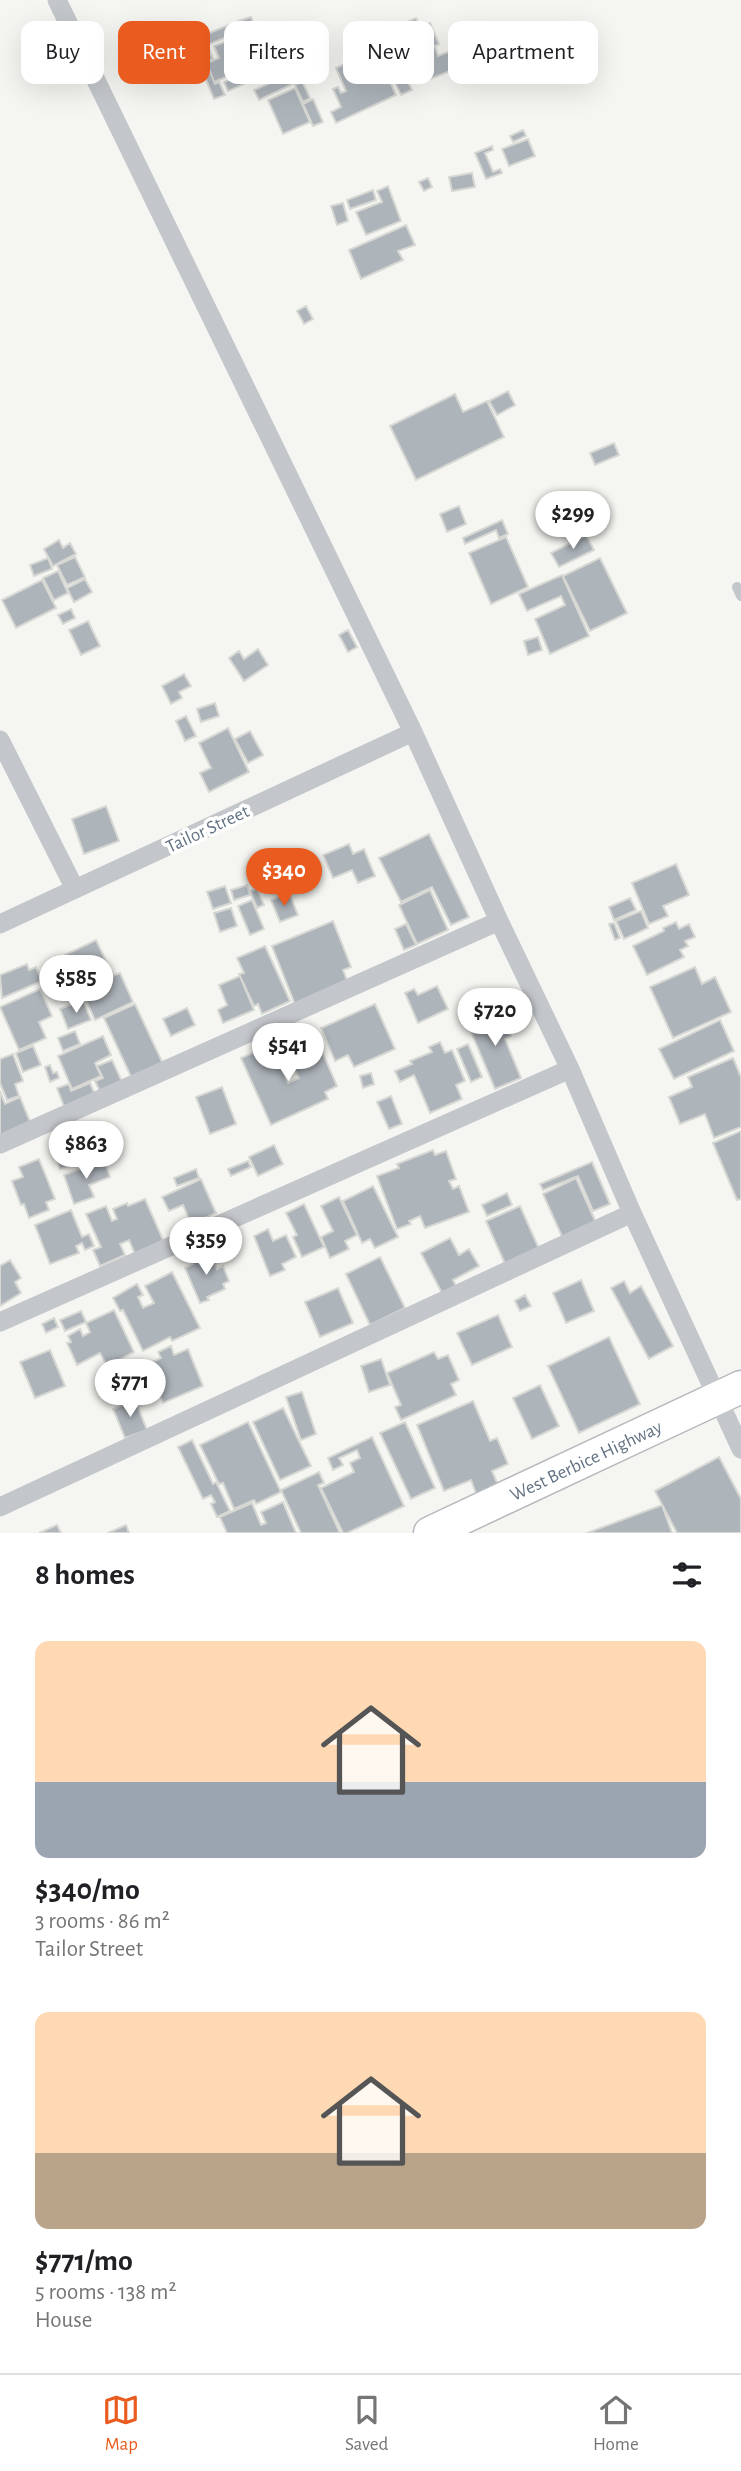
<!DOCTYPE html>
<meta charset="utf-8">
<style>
body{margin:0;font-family:"Alegreya Sans",sans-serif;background:#f6f6f6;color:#202124;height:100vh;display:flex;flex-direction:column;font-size:26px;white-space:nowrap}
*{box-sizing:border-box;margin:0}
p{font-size:23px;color:#757577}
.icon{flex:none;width:38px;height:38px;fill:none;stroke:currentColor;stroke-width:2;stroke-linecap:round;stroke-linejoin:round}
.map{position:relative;height:1533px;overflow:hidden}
.drawer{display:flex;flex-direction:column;background:#fff;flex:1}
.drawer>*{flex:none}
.hud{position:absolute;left:21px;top:21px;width:700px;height:63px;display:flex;gap:14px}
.price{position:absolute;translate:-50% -60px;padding:0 16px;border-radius:24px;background:#fff;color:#222;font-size:23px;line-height:46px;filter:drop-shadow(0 2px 4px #0008)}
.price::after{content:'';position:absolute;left:50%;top:42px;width:21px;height:16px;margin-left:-10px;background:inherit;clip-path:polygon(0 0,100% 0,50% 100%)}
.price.active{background:#e95b1e;color:#fff}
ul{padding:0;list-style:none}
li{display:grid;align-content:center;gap:14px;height:371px;padding:0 35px}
li span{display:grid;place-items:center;height:217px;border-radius:14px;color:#555}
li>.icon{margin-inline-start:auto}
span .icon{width:126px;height:126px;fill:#fffc;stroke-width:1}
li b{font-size:30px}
h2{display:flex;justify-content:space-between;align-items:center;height:84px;padding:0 35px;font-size:30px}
.tag{padding:0 24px;border-radius:14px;background:#fff;box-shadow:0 7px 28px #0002;font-size:24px;line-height:63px}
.tag.active{background:#e95b1e;color:#fff}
.menu{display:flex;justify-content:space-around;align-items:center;height:98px;border-top:2px solid #e0e0e0;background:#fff;font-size:19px;color:#757577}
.menu a{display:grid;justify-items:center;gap:4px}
.menu .active{color:#e95b1e}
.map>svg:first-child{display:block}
.building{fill:#adb4ba;stroke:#d7d7d4;stroke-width:2}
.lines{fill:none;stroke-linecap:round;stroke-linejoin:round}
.primary-casing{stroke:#b6babe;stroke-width:35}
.service{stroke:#c3c6ca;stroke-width:10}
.minor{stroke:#c3c6ca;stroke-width:19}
.primary{stroke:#fff;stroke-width:32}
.labels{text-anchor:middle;stroke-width:7;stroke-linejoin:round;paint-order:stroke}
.street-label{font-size:19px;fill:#637384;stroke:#fff}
</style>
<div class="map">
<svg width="741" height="1533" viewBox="0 0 741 1533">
<rect width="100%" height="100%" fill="#f5f6f1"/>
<path class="building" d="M251,17L255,28L241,33L238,21Z
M416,18L420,27L430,23L439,44L435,46L438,56L453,50L460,67L425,81L417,62L429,58L425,48L416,52L412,44L392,53L383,32Z
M236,22L239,32L207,45L213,59L206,62L215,84L219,82L225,95L214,99L190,41Z
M254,29L258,38L248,43L244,34Z
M381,33L383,42L369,46L367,36Z
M243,35L253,60L237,67L238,72L214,82L207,63L219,58L214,46Z
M381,47L395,77L389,79L396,95L336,123L331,112L341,107L333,89L338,87L341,93L346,91L336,68Z
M264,56L270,67L257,74L251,64Z
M250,64L256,79L228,91L224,82L242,74L240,69Z
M291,74L295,83L259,100L254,90Z
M406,77L412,90L401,95L395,83Z
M302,81L310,98L303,102L295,85Z
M295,88L310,122L283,134L268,100Z
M313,99L323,122L313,126L303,104Z
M523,130L526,136L513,142L510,136Z
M528,139L535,156L509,166L502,149Z
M492,146L493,150L485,153L493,172L500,169L502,173L486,179L475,153Z
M472,173L475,187L452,191L449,177Z
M428,178L432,187L424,191L419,182Z
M388,186L401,221L366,235L356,212L382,202L377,191Z
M373,190L376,200L350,209L347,200Z
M343,203L348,221L337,225L331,206Z
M406,225L415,245L398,251L403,260L361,279L349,250Z
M306,306L313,319L304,324L297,311Z
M508,391L515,405L497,415L489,401Z
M455,394L463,412L487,401L504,437L416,480L390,426Z
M614,443L619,455L595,465L590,453Z
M564,496L572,513L554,522L546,504Z
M459,506L466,524L447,532L440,514Z
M502,520L508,534L499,538L496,530L465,544L463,538Z
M586,535L594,550L559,567L551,553Z
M506,537L528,587L491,604L469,553Z
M59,540L63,548L70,543L76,554L53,566L44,549Z
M75,557L85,577L67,585L57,565Z
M48,558L52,569L34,576L30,565Z
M600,558L627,613L590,631L563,576Z
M58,571L68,593L54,600L43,578Z
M562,575L589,636L550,654L535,619L565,605L561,596L527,611L519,594Z
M85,579L92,592L74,602L67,588Z
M42,580L56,608L16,628L2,600Z
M71,609L75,618L63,624L58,615Z
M88,621L100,646L81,655L69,630Z
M348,630L357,647L348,652L339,635Z
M538,637L542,650L528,655L524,641Z
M258,649L268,665L244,681L229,658L239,651L244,659Z
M184,674L191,686L179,692L182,698L171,704L162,686Z
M215,703L219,716L201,722L197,709Z
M186,716L196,736L185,741L176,721Z
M228,728L249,772L209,792L200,773L211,768L199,743Z
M250,731L263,755L248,763L235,739Z
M106,806L119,841L84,854L72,819Z
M429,834L469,917L451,925L432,887L401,902L379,858Z
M349,844L353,854L364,849L375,876L358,883L352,870L333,878L323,855Z
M676,864L689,895L663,906L668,916L649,924L632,883Z
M247,885L250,895L234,900L231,890Z
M225,886L231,903L213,909L207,892Z
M257,889L264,905L257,908L250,891Z
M430,890L448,930L417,944L399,905Z
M289,893L298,915L280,922L271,900Z
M630,898L636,910L614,920L609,907Z
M252,900L264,929L250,935L238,906Z
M231,908L237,926L220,932L214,913Z
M641,911L648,928L624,939L616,921Z
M333,921L351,967L343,970L349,985L296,1007L272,946Z
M676,922L679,929L689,924L695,937L685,941L688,946L680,950L684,957L647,975L633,946L664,931L663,928Z
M614,923L620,938L615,940L609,924Z
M406,924L416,945L404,950L395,929Z
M96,940L113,976L120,973L133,1002L95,1020L65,955Z
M265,946L290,1001L262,1014L258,1004L254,1006L239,974L244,973L237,958Z
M27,964L29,970L36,967L42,981L2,998L0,975Z
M695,967L702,984L715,977L731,1012L673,1038L650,987Z
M240,976L254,1010L223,1023L218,1010L227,1005L219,985Z
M437,986L448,1009L418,1023L405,993L414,989L418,995Z
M40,989L52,1016L39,1022L46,1038L19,1050L0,1007Z
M83,1000L91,1020L68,1029L60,1009Z
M135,1004L164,1066L133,1081L104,1018Z
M375,1004L395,1049L354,1067L348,1055L335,1061L321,1028Z
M187,1008L195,1025L171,1036L163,1019Z
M493,1011L496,1017L502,1014L511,1036L505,1039L521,1078L495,1089L467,1022Z
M720,1020L734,1051L674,1079L659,1049Z
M298,1028L306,1049L278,1060L270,1039Z
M75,1031L80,1044L63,1051L58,1038Z
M103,1036L111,1055L95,1063L101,1076L72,1089L58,1056Z
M440,1042L445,1053L452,1050L465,1081L456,1085L462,1099L430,1113L414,1075L400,1082L395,1071L412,1064L410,1061L432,1052L429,1047Z
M468,1044L482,1077L471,1082L457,1049Z
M271,1045L288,1083L299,1078L293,1065L322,1051L337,1086L325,1092L328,1099L271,1125L241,1058Z
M33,1046L41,1065L23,1072L16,1053Z
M13,1054L23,1081L15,1084L19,1096L7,1100L0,1083V1059Z
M733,1058L741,1077V1127L714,1138L705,1114L680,1124L669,1097L692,1087L688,1077Z
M112,1060L124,1086L102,1096L95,1081L103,1078L97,1066Z
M50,1065L53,1073L57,1072L59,1078L50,1082L45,1067Z
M371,1073L374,1084L363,1088L360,1076Z
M90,1083L96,1097L65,1109L57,1088L69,1084L71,1091Z
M222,1087L236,1124L210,1134L196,1097Z
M0,1091L5,1104L20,1097L31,1124L0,1137Z
M391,1096L402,1124L389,1129L377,1102Z
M741,1131V1199L737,1200L713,1143Z
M77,1144L79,1150L92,1146L96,1157L60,1169L54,1151Z
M274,1145L283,1164L258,1176L249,1157Z
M433,1150L435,1155L446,1151L456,1179L449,1181L453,1189L459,1186L469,1212L425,1228L420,1216L409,1221L411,1224L397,1229L377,1176L399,1168L397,1164Z
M39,1159L55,1199L46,1202L49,1210L29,1218L24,1204L21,1205L12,1181L23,1177L19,1167Z
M104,1160L110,1177L89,1185L94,1197L74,1204L64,1175Z
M248,1161L251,1167L231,1176L228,1169Z
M592,1162L610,1204L593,1211L578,1176L543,1190L540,1184Z
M196,1169L199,1178L177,1186L174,1178Z
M576,1178L597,1225L564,1241L543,1194Z
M201,1179L216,1213L191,1224L183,1205L169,1211L162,1197Z
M373,1186L398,1237L375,1248L370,1239L362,1243L343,1201Z
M507,1193L512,1205L487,1216L482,1205Z
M339,1197L357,1235L345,1241L349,1249L330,1258L321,1237L333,1231L321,1206Z
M145,1199L164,1242L135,1254L129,1240L120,1244L125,1255L100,1266L93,1250L101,1247L86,1214L106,1206L112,1221L117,1219L113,1209L127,1203L128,1206Z
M304,1204L324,1247L302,1257L293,1237L297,1235L286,1213Z
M520,1206L540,1251L506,1266L486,1221Z
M71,1210L82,1237L89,1234L94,1246L85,1250L82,1243L76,1246L79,1253L50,1264L35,1225Z
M268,1229L273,1241L286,1235L296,1257L282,1264L285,1270L270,1276L254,1236Z
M450,1238L459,1255L469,1249L479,1266L453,1280L456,1286L442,1293L421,1253Z
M210,1252L217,1269L223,1266L229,1281L223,1284L225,1289L207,1297L209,1300L200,1303L185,1268L193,1264L191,1260Z
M380,1257L405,1308L370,1325L346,1274Z
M10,1260L21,1278L15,1282L21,1293L0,1306V1266Z
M172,1272L200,1328L172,1341L170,1337L143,1351L123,1310L120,1311L113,1298L137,1284L143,1295L138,1297L143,1308L154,1303L145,1286Z
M581,1280L594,1311L566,1323L553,1293Z
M624,1281L630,1293L641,1286L673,1346L649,1359L611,1288Z
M338,1288L353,1323L320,1337L305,1302Z
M525,1295L531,1306L520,1311L515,1301Z
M114,1310L134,1352L107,1366L100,1353L77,1365L67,1343L71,1342L68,1336L80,1329L83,1336L90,1332L86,1323Z
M81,1311L86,1322L65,1331L60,1320Z
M498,1315L512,1347L472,1365L457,1333Z
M54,1318L58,1327L46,1333L42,1324Z
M609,1337L640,1404L579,1433L548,1366Z
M171,1346L174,1355L188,1349L203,1386L163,1403L148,1364L161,1358L158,1352Z
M50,1350L65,1386L35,1398L20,1362Z
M434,1352L438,1359L448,1355L459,1380L451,1384L456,1395L401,1420L395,1407L401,1405L387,1373Z
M381,1359L390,1385L369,1392L361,1366Z
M540,1385L559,1426L532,1439L513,1398Z
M302,1392L316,1434L301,1440L286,1397Z
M135,1400L147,1430L125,1438L113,1409Z
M473,1401L490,1441L497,1438L508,1464L492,1471L499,1487L477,1496L471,1480L444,1491L417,1425Z
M283,1408L311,1466L280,1480L253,1422Z
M248,1422L281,1492L256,1504L254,1500L234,1509L223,1483L219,1484L200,1445Z
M405,1422L435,1488L411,1499L380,1433Z
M372,1437L404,1506L347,1533H343L321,1488L354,1472L350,1463L360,1458L357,1450L339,1458L343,1465L333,1470L328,1458Z
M192,1440L213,1484L216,1482L230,1511L217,1517L211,1504L215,1502L211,1495L203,1499L178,1447Z
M719,1457L741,1499V1533H677L655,1491Z
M319,1472L324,1483L318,1485L340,1533H301L281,1490Z
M283,1502L296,1533H227L220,1517L252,1503L261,1525L266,1523L261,1512Z
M662,1505L672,1533H587Z
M57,1525L61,1533H39Z
M126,1525L129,1533H108Z"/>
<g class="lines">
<defs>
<g id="primary">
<path id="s1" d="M430,1533L741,1387"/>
</g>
</defs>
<use href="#primary" class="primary-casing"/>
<path class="service" d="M737,587L741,596"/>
<path class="minor" d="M57,0L413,732L499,921L570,1069L632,1213L741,1449
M0,740L75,889
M0,924L413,732
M0,1144L499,921
M0,1322L570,1069
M0,1507L632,1213"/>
<use href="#primary" class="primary"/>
</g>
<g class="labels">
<g class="street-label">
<text transform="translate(207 828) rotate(-25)" y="7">Tailor Street</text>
<text dy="7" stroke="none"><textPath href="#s1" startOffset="172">West Berbice Highway</textPath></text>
</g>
</g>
</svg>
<b class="price" style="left:573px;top:551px">$299</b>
<b class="price active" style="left:284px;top:908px">$340</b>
<b class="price" style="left:76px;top:1015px">$585</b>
<b class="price" style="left:495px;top:1048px">$720</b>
<b class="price" style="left:288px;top:1083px">$541</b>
<b class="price" style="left:86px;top:1181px">$863</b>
<b class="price" style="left:206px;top:1277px">$359</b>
<b class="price" style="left:130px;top:1419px">$771</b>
<div class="hud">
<a class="tag">Buy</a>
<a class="tag active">Rent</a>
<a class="tag">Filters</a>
<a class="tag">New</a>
<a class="tag">Apartment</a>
</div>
</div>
<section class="drawer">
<h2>8 homes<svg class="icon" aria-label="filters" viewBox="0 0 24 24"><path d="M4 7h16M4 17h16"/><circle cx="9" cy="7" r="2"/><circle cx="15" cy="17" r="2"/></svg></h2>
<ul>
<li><span style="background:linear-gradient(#ffd9b3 65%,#9aa5b1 0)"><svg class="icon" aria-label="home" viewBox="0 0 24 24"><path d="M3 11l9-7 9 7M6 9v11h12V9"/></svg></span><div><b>$340/mo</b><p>3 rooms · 86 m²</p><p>Tailor Street</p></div></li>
<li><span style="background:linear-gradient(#ffd9b3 65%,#b9a48a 0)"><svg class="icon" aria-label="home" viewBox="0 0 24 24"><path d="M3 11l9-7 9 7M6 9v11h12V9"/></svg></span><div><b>$771/mo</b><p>5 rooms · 138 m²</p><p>House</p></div></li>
</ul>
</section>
<nav class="menu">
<a class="active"><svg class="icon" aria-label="map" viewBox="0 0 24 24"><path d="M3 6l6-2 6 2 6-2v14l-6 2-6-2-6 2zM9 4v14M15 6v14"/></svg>Map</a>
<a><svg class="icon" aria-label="saved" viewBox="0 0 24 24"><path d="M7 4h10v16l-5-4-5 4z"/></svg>Saved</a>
<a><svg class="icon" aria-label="home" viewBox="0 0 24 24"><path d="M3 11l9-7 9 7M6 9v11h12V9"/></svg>Home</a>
</nav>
